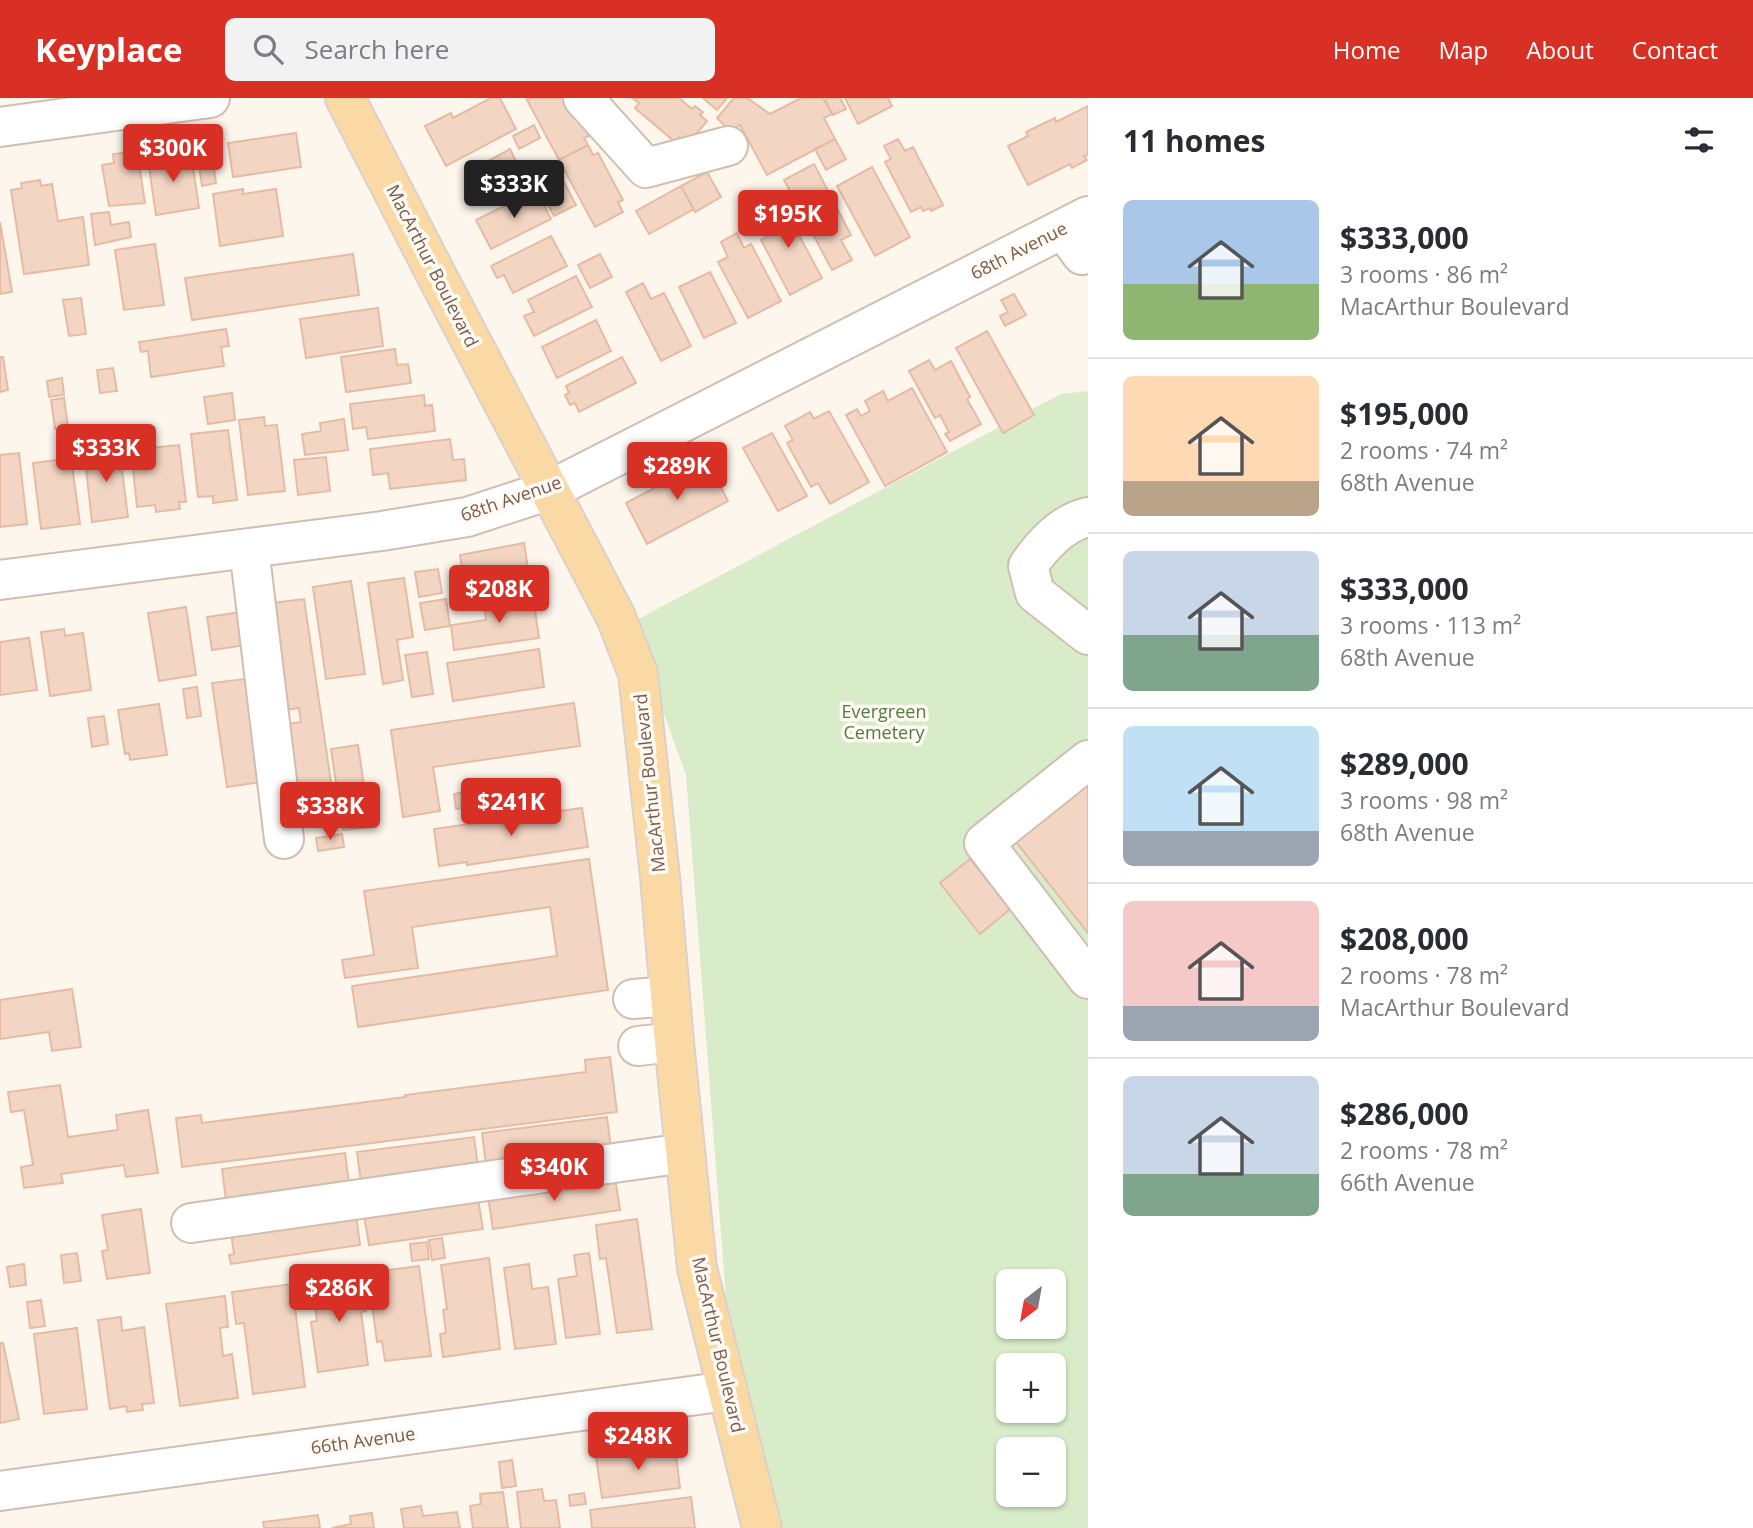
<!DOCTYPE html>
<meta charset="utf-8">
<style>
body{margin:0;font-family:"Open Sans",sans-serif;background:#f2f2f3;color:#2b2b33;height:100vh;display:flex;flex-direction:column;font-size:26px;white-space:nowrap}
*{box-sizing:border-box;margin:0}
p{font-size:23px;color:#7c7c81}
.icon{flex:none;width:38px;height:38px;fill:none;stroke:currentColor;stroke-width:2;stroke-linecap:round;stroke-linejoin:round}
.map{position:relative;flex:1;overflow:hidden}
.drawer{display:flex;flex-direction:column;background:#fff;width:665px}
.drawer>*{flex:none}
.needle{width:46px;rotate:211deg}
.fabs{position:absolute;left:996px;top:1171px;display:grid;gap:14px}
.fabs a{display:grid;place-items:center;width:70px;height:70px;border-radius:10px;background:#fff;box-shadow:0 2px 5px #0004;font-size:35px}
.price{position:absolute;translate:-50% -60px;padding:0 16px;border-radius:7px;background:#d93025;color:#fff;font-size:23px;line-height:46px;filter:drop-shadow(0 2px 4px #0008)}
.price::after{content:'';position:absolute;left:50%;top:42px;width:21px;height:16px;margin-left:-10px;background:inherit;clip-path:polygon(0 0,100% 0,50% 100%)}
.price.active{background:#222;color:#fff}
ul{padding:0;list-style:none}
li{display:flex;align-items:center;gap:21px;height:175px;padding:0 35px}
li+li{border-top:2px solid #e1e1e2}
li span{display:grid;place-items:center;flex:none;width:196px;height:140px;border-radius:10px;color:#555}
li>.icon{margin-inline-start:auto}
span .icon{width:84px;height:84px;fill:#fffc;stroke-width:1}
li b{font-size:30px}
h2{display:flex;justify-content:space-between;align-items:center;height:84px;padding:0 35px;font-size:30px}
header{display:flex;align-items:center;gap:42px;box-sizing:border-box;height:98px;padding:0 35px;background:#d93025;color:#fff}
header strong{font-size:33px}
nav{display:flex;gap:38px;margin-inline-start:auto;font-size:24px}
.search{width:490px;height:63px;background:#f2f2f3;display:flex;align-items:center;gap:18px;box-sizing:border-box;padding:0 24px;border-radius:10px;color:#7c7c81;font-size:26px}
main{display:flex;flex:1;min-height:0}
.map>svg:first-child{display:block}
.green{fill:#d8ecc9;fill-rule:evenodd}
.building{fill:#f3d5c3;stroke:#e6bba3;stroke-width:2}
.lines{fill:none;stroke-linecap:round;stroke-linejoin:round}
.minor-casing{stroke:#d1beb0;stroke-width:42}
.major-casing{stroke:#dad1cd;stroke-width:42}
.minor{stroke:#fff;stroke-width:38}
.major{stroke:#fbd9a5;stroke-width:38}
.labels{text-anchor:middle;stroke-width:7;stroke-linejoin:round;paint-order:stroke}
.street-label{font-size:18px;fill:#7a5c4d;stroke:#fffaf3}
.park-label{font-size:18px;fill:#537a41;stroke:#fffaf3}
</style>
<header>
<strong>Keyplace</strong>
<div class="search"><svg class="icon" aria-label="search" viewBox="0 0 24 24"><circle cx="10" cy="10" r="6"/><path d="M15 15l6 6"/></svg>Search here</div>
<nav><a>Home</a><a>Map</a><a>About</a><a>Contact</a></nav>
</header>
<main>
<div class="map">
<svg width="1088" height="1430" viewBox="0 0 1088 1430">
<rect width="100%" height="100%" fill="#fdf6ec"/>
<path class="green" d="M1088,293V1430H778L731,1266L686,677L631,525L1061,296ZM1008,1183H1054V1228H1008ZM1008,1267H1054V1312H1008ZM1008,1351H1054V1396H1008Z"/>
<path class="building" d="M491,0H500L516,31L446,68L425,28L451,15L453,20Z
M526,0H569L589,38L584,40L588,47L559,62Z
M632,0H679L692,11L695,8L703,14L700,17L707,23L687,47L679,39L675,44L635,10L639,5Z
M703,0H727L717,12Z
M734,0H747L770,16L801,0H823L832,16L824,20L835,41L767,77L740,27L731,34L717,20Z
M828,0H840L846,11L833,17L825,2Z
M845,0H888L892,8L858,26Z
M1088,8V57L1084,58L1087,62L1072,70L1070,66L1028,87L1008,48L1028,38L1026,34L1055,20L1056,24Z
M534,27L540,40L519,51L513,38Z
M296,35L301,69L233,79L228,45Z
M835,41L846,61L826,72L815,51Z
M898,41L905,53L913,49L943,107L931,113L930,110L923,113L921,109L911,114L885,64L891,61L884,48Z
M588,47L593,57L598,55L623,102L618,104L623,114L595,129L559,62Z
M510,51L524,79L487,99L472,72Z
M137,53L145,105L109,108L102,67L114,65L113,56Z
M191,56L199,110L156,117L148,62Z
M212,57L216,85L202,88L198,59Z
M814,66L851,137L841,142L852,162L832,172L784,82Z
M556,69L576,107L554,118L534,81Z
M872,69L910,139L875,158L837,88Z
M707,74L721,99L695,114L681,88Z
M40,82L41,88L52,86L58,123L83,119L89,167L24,176L11,92L22,90L21,85Z
M681,88L694,111L649,136L636,113Z
M243,91V96L276,91L283,138L220,148L213,96Z
M536,92L551,121L491,151L476,122Z
M779,100L822,180L790,197L761,142L773,135L760,111Z
M109,114L111,127L129,124L131,139L95,147L91,116Z
M0,124L12,194L0,196Z
M737,135L744,150L751,146L781,203L748,220L718,164L728,159L721,144Z
M551,138L567,168L513,195L504,177L497,180L491,168Z
M155,146L164,207L124,212L115,152Z
M353,156L359,197L192,222L185,180Z
M600,156L612,179L590,190L578,167Z
M710,174L736,225L704,240L679,189Z
M576,178L592,209L534,238L524,218L534,214L528,202Z
M643,185L651,201L664,195L691,248L661,263L626,194Z
M1014,196L1026,217L1005,228L1000,218L1008,214L1001,202Z
M81,200L86,236L69,238L63,202Z
M378,210L383,248L306,260L300,221Z
M596,222L611,253L557,280L542,249Z
M226,231L229,248L221,249L224,268L151,279L148,253L141,254L139,244Z
M987,233L1034,317L1003,335L956,250Z
M395,251L397,267L408,266L411,285L346,294L341,259Z
M0,259H3L8,292L0,294Z
M622,259L636,285L579,314L575,305L570,307L565,297L569,295L566,288Z
M929,262L935,272L951,263L970,299L967,301L981,326L950,343L945,336L949,334L940,317L935,320L909,273Z
M113,270L117,293L100,295L97,272Z
M62,280L64,297L49,299L47,283Z
M912,290L947,354L885,388L846,317L857,311L861,318L870,313L865,303L883,293L888,303Z
M232,295L235,322L208,326L204,299Z
M424,297L425,308L432,307L435,333L368,341L366,329L353,331L350,306Z
M64,300L68,329L55,331L51,302Z
M829,313L869,384L830,406L818,385L811,389L787,345L793,342L785,328L810,314L814,321Z
M264,319L265,328L277,327L285,393L248,397L239,322Z
M344,321L348,352L305,357L302,336L321,333L320,325Z
M228,332L237,402L213,405V398L198,399L191,336Z
M772,335L807,398L778,413L743,350Z
M450,341L453,362L464,361L466,382L390,391L388,375L373,377L370,351Z
M179,347L186,404H179L180,411L156,414L155,407L137,409L131,352Z
M119,349L128,419L92,424L84,353Z
M19,355L27,426L0,429V357Z
M326,359L330,393L298,397L294,362Z
M71,360L80,426L41,431L33,365Z
M707,362L728,403L647,446L626,405Z
M524,445L530,483L465,492L460,457Z
M438,471L442,495L419,499L415,474Z
M404,480L413,539L397,542L403,582L383,586L368,485Z
M351,483L365,576L326,581L313,489Z
M479,495L481,507L453,511L451,499Z
M533,499L539,540L454,552L451,527L486,522L484,506Z
M304,501L333,698L291,704L280,627L301,624L299,610L278,613L262,506Z
M446,501L450,528L425,532L420,505Z
M186,509L196,577L159,583L148,515Z
M248,513L253,546L212,552L207,519Z
M64,531L65,538L83,535L91,592L50,598L41,534Z
M29,540L37,592L0,597V544Z
M539,551L544,589L453,603L447,565Z
M427,554L433,596L412,599L405,557Z
M252,580L267,683L227,689L212,585Z
M197,589L201,618L187,620L183,591Z
M574,605L580,648L433,669L440,713L403,719L391,632Z
M159,606L167,657L130,662L129,655L125,656L118,612Z
M104,618L108,646L92,649L88,620Z
M358,647L370,729L343,732L331,651Z
M1088,681V835L1013,740Z
M470,693L472,709L456,711L454,696Z
M582,710L588,749L467,767V764L439,768L434,731Z
M342,736L344,749L318,753L316,740Z
M589,761L608,892L358,929L352,888L557,858L550,809L412,829L418,870L345,880L342,862L374,857L364,793Z
M970,761L1010,811L980,836L940,785Z
M72,891L81,949L52,953L49,934L0,941V902Z
M610,959L617,1014L182,1069L176,1020L201,1017L202,1025L406,999L405,997L586,974L585,962Z
M60,987L68,1039L118,1032L116,1017L148,1012L158,1075L126,1079L124,1067L61,1076L63,1085L24,1090L21,1069L33,1067L24,1012L11,1014L8,994Z
M607,1019L611,1051L486,1067L482,1035Z
M474,1039L478,1069L361,1084L357,1054Z
M345,1055L349,1086L226,1102L222,1071Z
M615,1080L620,1112L493,1131L488,1098Z
M478,1101L483,1131L369,1147L364,1117Z
M141,1111L150,1175L107,1181L102,1153L108,1152L102,1117Z
M356,1116L360,1147L231,1166L229,1157L234,1156L231,1135Z
M637,1121L652,1231L617,1235L606,1160L600,1161L596,1127Z
M442,1140L445,1160L432,1162L429,1142Z
M427,1144L429,1161L412,1163L410,1146Z
M77,1155L81,1183L64,1185L61,1157Z
M589,1155L600,1236L566,1240L558,1181L577,1178L574,1157Z
M489,1160L500,1251L443,1259L440,1236L446,1235L443,1212L447,1211L441,1167Z
M24,1166L26,1187L10,1189L7,1169Z
M529,1166L532,1191L548,1189L556,1246L515,1251L504,1170Z
M419,1168L431,1258L385,1263L382,1243L377,1244L368,1175Z
M361,1177L366,1213L361,1214L368,1267L318,1274L311,1224L317,1223L312,1183Z
M292,1186L305,1289L253,1296L244,1225L236,1226L232,1194Z
M225,1198L228,1229L220,1230L223,1258L232,1256L238,1300L180,1308L166,1206Z
M41,1202L45,1228L30,1230L27,1204Z
M121,1219L122,1233L144,1229L154,1305L142,1306L143,1312L127,1314L126,1308L110,1311L98,1222Z
M77,1230L87,1311L44,1316L34,1236Z
M0,1245H3L19,1321L0,1325Z
M675,1349L680,1390L602,1400L596,1359Z
M512,1362L516,1388L502,1390L499,1364Z
M542,1391L544,1403L556,1402L560,1430H521L517,1394Z
M503,1394L508,1430H473L470,1408L481,1406L480,1396Z
M584,1395L586,1406L570,1408L569,1397Z
M691,1399L695,1430H592L590,1412Z
M421,1408L423,1418L457,1414L460,1430H404L401,1411Z
M372,1415L374,1430H332L351,1426L350,1418Z
M318,1417L320,1430H264L263,1424Z"/>
<g class="lines">
<defs>
<path id="minor" d="M583,0L646,70L728,48
M0,29L210,0
M1063,131L1082,157
M1088,419C1062,425 1043,446 1028,468L1035,495L1088,537
M249,450L284,741
M0,482L382,433L467,419L550,392L1088,118
M1088,662L984,745L1088,881
M633,901L670,898
M638,948L674,944
M191,1125L685,1055
M0,1393L727,1293"/>
<path id="major" d="M345,0L440,184L616,519L638,576L660,779L674,944L697,1170L762,1430"/>
</defs>
<use href="#minor" class="minor-casing"/>
<use href="#major" class="major-casing"/>
<use href="#minor" class="minor"/>
<use href="#major" class="major"/>
</g>
<g class="labels">
<g class="street-label">
<text transform="translate(1019 153) rotate(-27)" y="6">68th Avenue</text>
<text transform="translate(432 168) rotate(63)" y="6">MacArthur Boulevard</text>
<text transform="translate(511 401) rotate(-19)" y="6">68th Avenue</text>
<text transform="translate(650 685) rotate(-96)" y="6">MacArthur Boulevard</text>
<text transform="translate(718 1247) rotate(77)" y="6">MacArthur Boulevard</text>
<text transform="translate(363 1343) rotate(-8)" y="6">66th Avenue</text>
</g>
<g class="park-label">
<text x="884" y="620">Evergreen<tspan x="884" dy="21">Cemetery</tspan></text>
</g>
</g>
</svg>
<div class="fabs">
<a><svg class="needle" viewBox="-14 -14 28 28"><path d="M0-13l5 13h-10z" fill="#e53935"/><path d="M0 13l5-13h-10z" fill="#7c7c81"/></svg></a>
<a>+</a>
<a>−</a>
</div>
<b class="price" style="left:173px;top:86px">$300K</b>
<b class="price active" style="left:514px;top:122px">$333K</b>
<b class="price" style="left:788px;top:152px">$195K</b>
<b class="price" style="left:106px;top:386px">$333K</b>
<b class="price" style="left:677px;top:404px">$289K</b>
<b class="price" style="left:499px;top:527px">$208K</b>
<b class="price" style="left:511px;top:740px">$241K</b>
<b class="price" style="left:330px;top:744px">$338K</b>
<b class="price" style="left:554px;top:1105px">$340K</b>
<b class="price" style="left:339px;top:1226px">$286K</b>
<b class="price" style="left:638px;top:1374px">$248K</b>
</div>
<section class="drawer">
<h2>11 homes<svg class="icon" aria-label="filters" viewBox="0 0 24 24"><path d="M4 7h16M4 17h16"/><circle cx="9" cy="7" r="2"/><circle cx="15" cy="17" r="2"/></svg></h2>
<ul>
<li><span style="background:linear-gradient(#a9c7e8 60%,#8fb573 0)"><svg class="icon" aria-label="home" viewBox="0 0 24 24"><path d="M3 11l9-7 9 7M6 9v11h12V9"/></svg></span><div><b>$333,000</b><p>3 rooms · 86 m²</p><p>MacArthur Boulevard</p></div></li>
<li><span style="background:linear-gradient(#ffd9b3 75%,#b9a48a 0)"><svg class="icon" aria-label="home" viewBox="0 0 24 24"><path d="M3 11l9-7 9 7M6 9v11h12V9"/></svg></span><div><b>$195,000</b><p>2 rooms · 74 m²</p><p>68th Avenue</p></div></li>
<li><span style="background:linear-gradient(#c9d6e8 60%,#7fa58c 0)"><svg class="icon" aria-label="home" viewBox="0 0 24 24"><path d="M3 11l9-7 9 7M6 9v11h12V9"/></svg></span><div><b>$333,000</b><p>3 rooms · 113 m²</p><p>68th Avenue</p></div></li>
<li><span style="background:linear-gradient(#bfe0f5 75%,#9aa5b1 0)"><svg class="icon" aria-label="home" viewBox="0 0 24 24"><path d="M3 11l9-7 9 7M6 9v11h12V9"/></svg></span><div><b>$289,000</b><p>3 rooms · 98 m²</p><p>68th Avenue</p></div></li>
<li><span style="background:linear-gradient(#f6c9c9 75%,#9aa5b1 0)"><svg class="icon" aria-label="home" viewBox="0 0 24 24"><path d="M3 11l9-7 9 7M6 9v11h12V9"/></svg></span><div><b>$208,000</b><p>2 rooms · 78 m²</p><p>MacArthur Boulevard</p></div></li>
<li><span style="background:linear-gradient(#c9d6e8 70%,#7fa58c 0)"><svg class="icon" aria-label="home" viewBox="0 0 24 24"><path d="M3 11l9-7 9 7M6 9v11h12V9"/></svg></span><div><b>$286,000</b><p>2 rooms · 78 m²</p><p>66th Avenue</p></div></li>
</ul>
</section>
</main>
